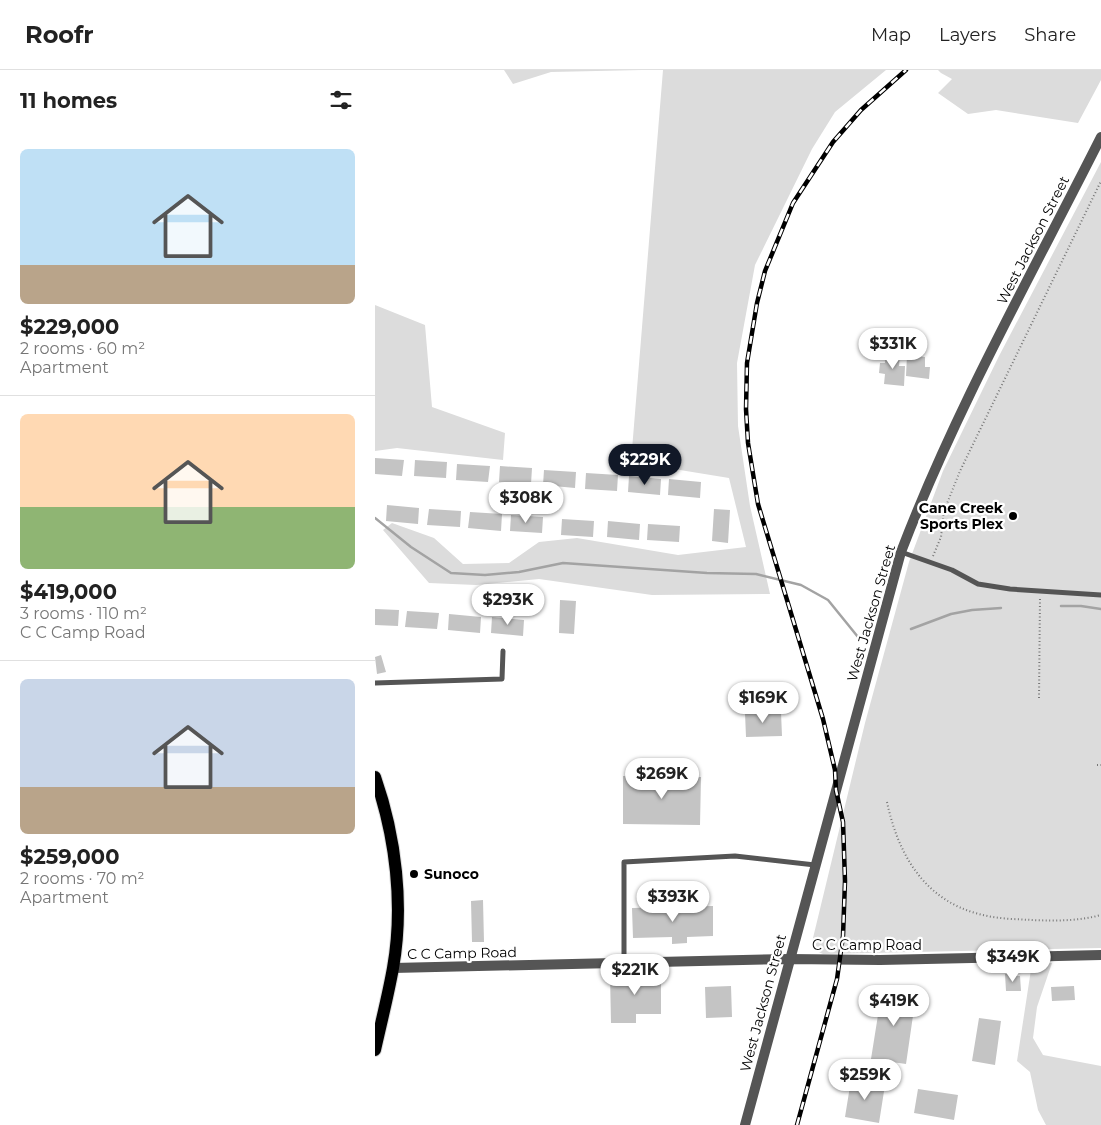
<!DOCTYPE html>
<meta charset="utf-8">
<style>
body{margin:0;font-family:Montserrat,sans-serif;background:#f6f6f6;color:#222;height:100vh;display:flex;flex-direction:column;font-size:19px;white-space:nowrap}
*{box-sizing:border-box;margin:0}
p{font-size:16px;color:#767676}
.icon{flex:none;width:28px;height:28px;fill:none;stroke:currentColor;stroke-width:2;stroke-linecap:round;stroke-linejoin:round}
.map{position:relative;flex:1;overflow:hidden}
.panel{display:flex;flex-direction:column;background:#fff;width:375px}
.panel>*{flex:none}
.price{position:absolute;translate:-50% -42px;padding:0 11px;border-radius:18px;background:#fff;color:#222;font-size:16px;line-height:32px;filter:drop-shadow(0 1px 2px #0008)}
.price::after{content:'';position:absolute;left:50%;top:30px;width:15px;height:11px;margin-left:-8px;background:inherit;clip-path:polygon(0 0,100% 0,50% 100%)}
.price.on{background:#111827;color:#fff}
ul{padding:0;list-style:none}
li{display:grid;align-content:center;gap:10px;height:265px;padding:0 20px}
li+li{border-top:1px solid #e0e0e0}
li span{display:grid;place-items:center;height:155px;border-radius:8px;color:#555}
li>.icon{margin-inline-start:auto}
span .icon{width:90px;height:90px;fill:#fffc;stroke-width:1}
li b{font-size:21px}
h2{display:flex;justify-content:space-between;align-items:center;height:60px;padding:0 20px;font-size:21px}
header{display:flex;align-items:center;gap:30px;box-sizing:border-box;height:70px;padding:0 25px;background:#fff;border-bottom:1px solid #e0e0e0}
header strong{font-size:24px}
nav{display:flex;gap:28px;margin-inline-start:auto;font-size:18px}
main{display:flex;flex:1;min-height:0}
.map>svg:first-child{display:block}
.green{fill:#dcdcdc}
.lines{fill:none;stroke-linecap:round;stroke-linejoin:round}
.stream{stroke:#a3a3a3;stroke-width:2.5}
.building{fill:#c4c4c4}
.primary-casing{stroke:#dbdbdb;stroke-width:14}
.path{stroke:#777;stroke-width:2;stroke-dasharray:1 2.5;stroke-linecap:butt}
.service{stroke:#555;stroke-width:5}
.minor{stroke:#555;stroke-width:10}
.tertiary{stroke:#555;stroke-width:10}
.primary{stroke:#000;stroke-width:12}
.rail-casing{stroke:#000;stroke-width:4.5}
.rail{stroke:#fff;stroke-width:2.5;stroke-dasharray:8;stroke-linecap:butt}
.poi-dot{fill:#000;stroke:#fff;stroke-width:2}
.labels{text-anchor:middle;stroke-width:4.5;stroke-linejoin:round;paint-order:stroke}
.street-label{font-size:14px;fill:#000;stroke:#fff}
.poi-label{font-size:14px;font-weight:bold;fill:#000;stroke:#fff;text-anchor:end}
</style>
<header>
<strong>Roofr</strong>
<nav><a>Map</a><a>Layers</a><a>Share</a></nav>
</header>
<main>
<section class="panel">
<h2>11 homes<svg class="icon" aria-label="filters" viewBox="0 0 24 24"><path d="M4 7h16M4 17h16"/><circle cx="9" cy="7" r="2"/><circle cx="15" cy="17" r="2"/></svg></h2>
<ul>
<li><span style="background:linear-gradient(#bfe0f5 75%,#b9a48a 0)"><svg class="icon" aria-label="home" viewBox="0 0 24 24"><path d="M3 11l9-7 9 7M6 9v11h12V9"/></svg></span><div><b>$229,000</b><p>2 rooms · 60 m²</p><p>Apartment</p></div></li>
<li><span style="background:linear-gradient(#ffd9b3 60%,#8fb573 0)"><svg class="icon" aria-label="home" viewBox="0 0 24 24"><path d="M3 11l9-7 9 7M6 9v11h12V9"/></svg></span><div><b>$419,000</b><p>3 rooms · 110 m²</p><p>C C Camp Road</p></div></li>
<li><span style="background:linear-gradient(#c9d6e8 70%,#b9a48a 0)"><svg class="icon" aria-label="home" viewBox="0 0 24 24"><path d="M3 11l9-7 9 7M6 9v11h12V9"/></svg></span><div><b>$259,000</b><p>2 rooms · 70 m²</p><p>Apartment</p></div></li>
</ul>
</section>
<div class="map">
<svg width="726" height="1055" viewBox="0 0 726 1055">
<rect width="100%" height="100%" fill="#fff"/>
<path class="green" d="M129,0H267L176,2L138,14Z
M288,0H511L460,42L437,79L380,195L362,293L363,356L375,436L395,524L277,525L164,509L101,515L54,513L8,460L17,453L59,468L88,494L134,493L164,472L202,468L303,485L371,477L354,408L256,392Z
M563,0H726V10L703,53L621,40L593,44L563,23L577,9L566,3Z
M726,92V878L448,884L439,880L438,868L490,653L534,492L568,401L624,286Z
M0,235L50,255L57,337L130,363L128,390L22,378L0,381Z
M657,893H677L662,937L658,968L668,985L726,996V1055H671L663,1040L655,1002L642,991Z"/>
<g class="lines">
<path class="stream" d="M0,448L36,477L76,503L110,505L144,502L188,493L332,503L381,504L426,515L453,530L483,567
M686,536H706L726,539
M536,559L576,544L597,540L626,538"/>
</g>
<path class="building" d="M511,282L525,283L524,296H530L529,316L509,314L510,304L504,303L505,293H510Z
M532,285L550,287V297H555L554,309L531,306Z
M0,388L29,390L27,406L0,404Z
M40,390L72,392L71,408L39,406Z
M82,394L115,396L113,412L81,410Z
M125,396L157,398L156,414L124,412Z
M169,400L201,402L200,418L168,415Z
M211,403L243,405L242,421L210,419Z
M254,406L286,409L285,425L253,422Z
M294,409L326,412L325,428L293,425Z
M12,435L44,438L43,454L11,451Z
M54,439L86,441L85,457L52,455Z
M339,439L355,440L353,473L337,471Z
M95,442L127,444L126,461L93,458Z
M136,445L168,447L167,463L135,461Z
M187,449L219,451L218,467L186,465Z
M233,451L265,454L264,470L232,467Z
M273,454L305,456L304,472L272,470Z
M185,530L201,531L199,564L184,563Z
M0,539L24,540L23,556L0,555Z
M32,541L64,543L62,559L30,557Z
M74,544L106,547L105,563L73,560Z
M117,547L149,550L148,566L116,563Z
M6,585L11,602L2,604L0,587Z
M406,642L407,666L371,667L370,643Z
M248,706L326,707L325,755L248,754Z
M108,830L109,872H97L96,831Z
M338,836V866L312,867V873L297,874V867L258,868L257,838Z
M286,903V944H261V953H236L235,905Z
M630,904H641V906H645L646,921H631Z
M356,916L357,947L331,948L330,917Z
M699,916L700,930L677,931L676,917Z
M507,920L541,925L531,994L496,989Z
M604,948L626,951L620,995L597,991Z
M476,1010L510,1015L504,1053L470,1047Z
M543,1019L583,1025L579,1050L539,1043Z"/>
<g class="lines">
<defs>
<path id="primary" d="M0,707C21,767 29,836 18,898C13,926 6,953 0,980"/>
</defs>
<use href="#primary" class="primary-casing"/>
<path class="path" d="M558,486L566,467L569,441L585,401L726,111
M664,628L665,527
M722,695H726
M512,732C523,784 549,830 604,844C621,849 640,849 657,850C681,851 704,851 726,845"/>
<path class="service" d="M526,482L577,500L603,514L635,519L726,525
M0,613L127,609L128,581
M249,893V792L360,786L440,795"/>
<path class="minor" d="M18,898L414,889L505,890L726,885"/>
<path class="tertiary" d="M370,1055L526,482C581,338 657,204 726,67"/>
<use href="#primary" class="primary"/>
<defs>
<path id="rail" d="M422,1055L462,909L468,866L470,811L468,752L461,720L460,700L448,649L383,434L373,373L371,339L372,293L382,233L390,201L418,133L458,72L486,40L531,0"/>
</defs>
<use href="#rail" class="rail-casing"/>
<use href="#rail" class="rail"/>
</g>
<g class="poi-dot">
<circle cx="638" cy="446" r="5"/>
<circle cx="39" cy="804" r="5"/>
</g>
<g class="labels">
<g class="street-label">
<text transform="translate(658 170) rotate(-63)" y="5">West Jackson Street</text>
<text transform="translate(496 543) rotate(-74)" y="5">West Jackson Street</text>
<text x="492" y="880">C C Camp Road</text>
<text transform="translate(87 883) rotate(-1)" y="5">C C Camp Road</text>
<text transform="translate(388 933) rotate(-75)" y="5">West Jackson Street</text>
</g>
<g class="poi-label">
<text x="628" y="443">Cane Creek<tspan x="628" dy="16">Sports Plex</tspan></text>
<text x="49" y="809" text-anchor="start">Sunoco</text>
</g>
</g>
</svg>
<b class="price" style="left:518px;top:300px">$331K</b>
<b class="price on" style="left:270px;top:416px">$229K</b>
<b class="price" style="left:151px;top:454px">$308K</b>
<b class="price" style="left:133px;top:556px">$293K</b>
<b class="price" style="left:388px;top:654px">$169K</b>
<b class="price" style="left:287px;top:730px">$269K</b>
<b class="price" style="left:298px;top:853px">$393K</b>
<b class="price" style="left:638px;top:913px">$349K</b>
<b class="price" style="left:260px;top:926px">$221K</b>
<b class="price" style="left:519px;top:957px">$419K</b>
<b class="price" style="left:490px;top:1031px">$259K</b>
</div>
</main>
